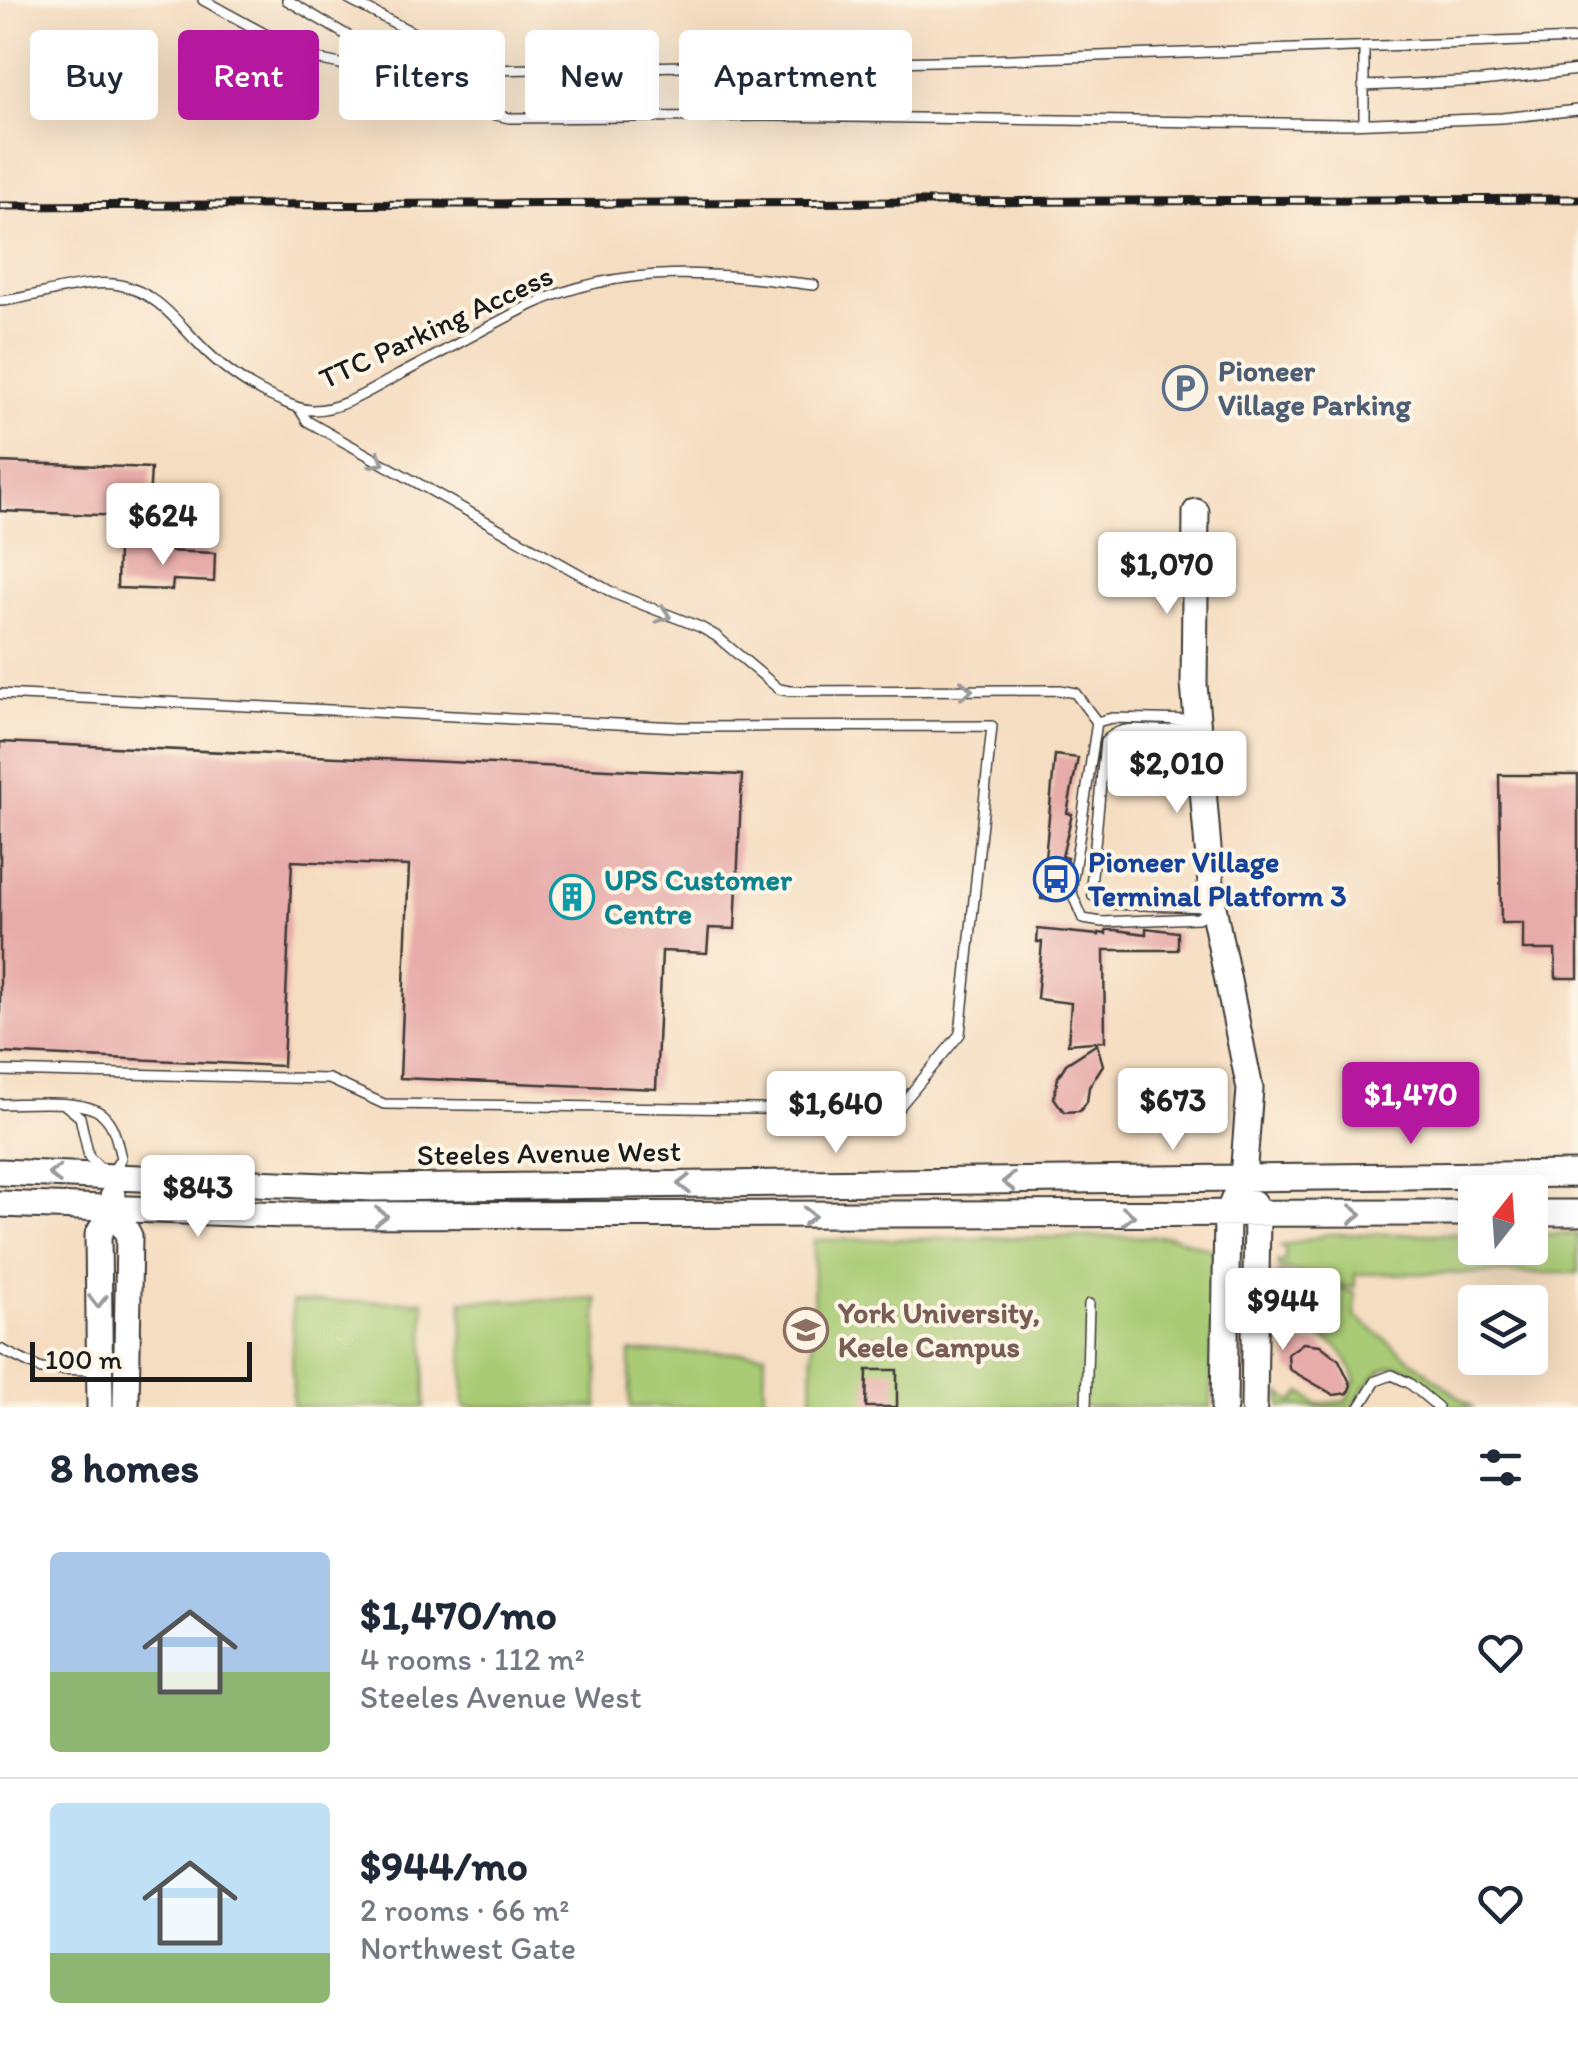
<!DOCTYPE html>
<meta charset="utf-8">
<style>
body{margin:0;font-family:Itim,sans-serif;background:#f2f2f3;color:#1f2937;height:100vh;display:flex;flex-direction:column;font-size:38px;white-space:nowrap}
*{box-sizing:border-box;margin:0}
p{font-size:32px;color:#747a83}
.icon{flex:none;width:55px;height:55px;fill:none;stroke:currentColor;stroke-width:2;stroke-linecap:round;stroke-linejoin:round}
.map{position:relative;height:1407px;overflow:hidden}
.drawer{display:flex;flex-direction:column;background:#fff;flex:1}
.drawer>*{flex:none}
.banner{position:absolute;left:30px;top:30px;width:1000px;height:90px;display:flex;gap:20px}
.needle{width:65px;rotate:17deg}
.tools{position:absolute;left:1458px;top:1175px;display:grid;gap:20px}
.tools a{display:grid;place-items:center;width:90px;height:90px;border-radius:10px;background:#fff;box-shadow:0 10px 40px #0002;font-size:50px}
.scale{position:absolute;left:30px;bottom:25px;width:222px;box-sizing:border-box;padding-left:10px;border:5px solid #1c1c1c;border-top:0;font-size:28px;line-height:35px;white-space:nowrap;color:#1c1c1c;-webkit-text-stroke:8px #fcf5e5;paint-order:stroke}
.price{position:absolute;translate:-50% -85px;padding:0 22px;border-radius:10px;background:#fff;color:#222;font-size:32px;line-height:65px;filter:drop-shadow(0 2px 5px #0008)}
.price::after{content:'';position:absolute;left:50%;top:60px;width:30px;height:22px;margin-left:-15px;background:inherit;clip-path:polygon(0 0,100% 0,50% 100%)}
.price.on{background:#b5179e;color:#fff}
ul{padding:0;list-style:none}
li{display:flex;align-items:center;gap:30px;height:250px;padding:0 50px}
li+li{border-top:2px solid #e0e1e3}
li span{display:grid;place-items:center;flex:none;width:280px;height:200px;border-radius:10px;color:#555}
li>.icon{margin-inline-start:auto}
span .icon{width:120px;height:120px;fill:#fffc;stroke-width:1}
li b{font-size:42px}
h2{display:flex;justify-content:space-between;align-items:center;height:120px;padding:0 50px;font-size:42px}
.pill{padding:0 35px;border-radius:10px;background:#fff;box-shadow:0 10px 40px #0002;font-size:35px;line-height:90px}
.pill.on{background:#b5179e;color:#fff}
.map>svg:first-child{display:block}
.green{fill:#a9cb74;stroke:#627448;stroke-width:2.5}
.building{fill:#e7aba9}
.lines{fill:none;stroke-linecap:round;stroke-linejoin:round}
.lane-casing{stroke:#3d3935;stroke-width:12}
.secondary-casing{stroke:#3d3935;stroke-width:29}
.lane{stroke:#fff;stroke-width:9}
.secondary{stroke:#fff;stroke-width:25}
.rail-casing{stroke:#1c1c1c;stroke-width:9}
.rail{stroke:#fcf5e5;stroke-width:5;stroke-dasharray:15;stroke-linecap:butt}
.oneway{stroke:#999}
.labels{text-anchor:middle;stroke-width:8;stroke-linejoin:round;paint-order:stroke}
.street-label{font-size:30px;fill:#1c1c1c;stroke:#fcf5e5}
.service-label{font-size:30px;font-weight:bold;fill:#4e5e75;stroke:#fcf5e5;text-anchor:start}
.transit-label{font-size:30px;font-weight:bold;fill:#164399;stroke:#fcf5e5;text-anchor:start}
.culture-label{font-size:30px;font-weight:bold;fill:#0d838f;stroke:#fcf5e5;text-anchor:start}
.education-label{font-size:30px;font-weight:bold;fill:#785e54;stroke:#fcf5e5;text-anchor:start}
</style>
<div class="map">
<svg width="1578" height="1407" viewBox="0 0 1578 1407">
<rect width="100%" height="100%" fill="#fcf5e5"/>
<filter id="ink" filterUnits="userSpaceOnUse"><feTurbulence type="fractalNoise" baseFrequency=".01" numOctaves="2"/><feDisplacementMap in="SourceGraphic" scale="20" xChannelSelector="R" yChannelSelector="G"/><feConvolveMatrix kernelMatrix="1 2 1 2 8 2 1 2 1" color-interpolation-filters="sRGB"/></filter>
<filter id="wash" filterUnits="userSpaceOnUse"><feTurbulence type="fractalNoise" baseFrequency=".0048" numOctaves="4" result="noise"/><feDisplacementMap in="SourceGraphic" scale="40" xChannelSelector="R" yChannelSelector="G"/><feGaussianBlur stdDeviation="2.25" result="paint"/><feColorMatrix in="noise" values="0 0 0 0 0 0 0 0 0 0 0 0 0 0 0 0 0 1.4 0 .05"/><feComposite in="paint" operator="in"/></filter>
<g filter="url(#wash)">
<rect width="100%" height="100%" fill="#f5ddc1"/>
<path class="green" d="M1328,1234H1475V1248H1530V1234H1578V1273L1355,1274V1287H1346L1279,1267L1278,1262L1285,1261V1248L1279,1247Z
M1171,1236L1213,1250L1214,1256L1211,1407H812L814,1240Z
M1279,1273L1355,1293V1316L1472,1407C1465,1407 1454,1407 1447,1406C1434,1401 1429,1386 1420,1377C1391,1348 1366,1381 1354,1407H1281V1393L1293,1403L1302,1392L1317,1404L1347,1401L1356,1380C1339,1334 1324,1342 1287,1321L1281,1305L1286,1299L1279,1293Z
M597,1299L598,1407H464L462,1301Z
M424,1301L425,1407H293L292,1302Z
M630,1352L765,1353L764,1407H630Z"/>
<g id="blocks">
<path class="building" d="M0,462L151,468L148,517L0,511Z
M118,549L215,553L214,582L173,580L172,590L117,588Z
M0,742L742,775L735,929L709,928L707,953L662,951L656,1089L400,1078L409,866L292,861L283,1066L0,1053Z
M1055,755L1078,758L1067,813L1072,814L1062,857L1067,858L1059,901L1041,899Z
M1499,775H1578V978H1556L1555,950H1523V923H1501Z
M1146,928L1178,932V950H1104L1105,1041L1068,1044L1071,1003L1037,999L1042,942H1037L1038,929L1099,935V933L1106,934V930H1116L1146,934Z
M1097,1044L1103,1065L1089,1087L1087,1102L1080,1111L1064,1112L1054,1098L1058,1077L1066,1064Z
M1303,1343L1320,1345L1339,1360L1351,1385L1348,1393L1334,1395L1289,1369L1288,1354Z
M867,1370H897V1407H866Z"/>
</g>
</g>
<g filter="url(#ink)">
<use href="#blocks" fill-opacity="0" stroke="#3d3935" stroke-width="2.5"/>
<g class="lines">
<defs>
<path id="lane" d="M203,0L307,57L340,64L371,78L484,70
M287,0L413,74
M349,0L487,70L985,60L1578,39
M458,72L464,98L491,114L509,118L768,116L1347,124L1502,118L1578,110
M1363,86L1482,81L1578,70
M1364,123V47
M0,301C35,298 86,278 120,285C156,293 173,317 197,342C219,365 248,387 277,399C289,404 300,410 313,410C342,410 372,389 397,376C442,353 486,327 531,305C623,262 717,273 814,285
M299,408L307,421L615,594L700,627L716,636L779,689L790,691L1060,690L1075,693L1097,722
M0,694L679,727L992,726L960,1034L896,1111L384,1104L329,1079L0,1071
M1193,720L1112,718L1097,722L1071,891L1083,919L1102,922L1198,918L1211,909
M1193,721C1185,724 1177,729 1169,730C1147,732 1120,722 1105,742L1091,886L1093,896L1108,904L1210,907
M0,1104C26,1104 82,1098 102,1114C115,1125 117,1143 121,1158L113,1171
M65,1105L80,1117L89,1157L103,1171
M0,1349L41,1369L97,1370
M1086,1407L1089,1304
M1360,1407L1376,1381L1392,1375L1409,1383L1438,1407"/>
<path id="secondary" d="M1196,512L1194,684L1213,907L1250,1089L1243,1177L1227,1216L1224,1407
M0,1172L373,1188L1578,1174
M113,1197L114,1208L129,1236L126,1407
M1253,1203L1257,1215L1254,1407
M0,1204L284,1215L1475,1213
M1530,1213H1578
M100,1407L98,1235L114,1208"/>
</defs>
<use href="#lane" class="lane-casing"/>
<use href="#secondary" class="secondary-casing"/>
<use href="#lane" class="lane"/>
<use href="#secondary" class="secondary"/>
<defs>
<path id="rail" d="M0,206L1578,199"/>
</defs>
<use href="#rail" class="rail-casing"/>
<use href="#rail" class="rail"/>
</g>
<defs><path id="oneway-chevron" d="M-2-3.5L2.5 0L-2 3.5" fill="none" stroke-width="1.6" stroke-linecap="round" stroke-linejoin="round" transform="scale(2.5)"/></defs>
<g class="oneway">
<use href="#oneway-chevron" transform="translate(378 461) rotate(29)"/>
<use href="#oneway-chevron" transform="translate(664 615) rotate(19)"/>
<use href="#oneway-chevron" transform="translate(966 690)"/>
<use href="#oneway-chevron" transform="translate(55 1174) rotate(-178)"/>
<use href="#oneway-chevron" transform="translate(1009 1182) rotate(179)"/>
<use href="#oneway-chevron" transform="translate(684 1184) rotate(-180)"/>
<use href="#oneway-chevron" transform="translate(1355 1214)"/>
<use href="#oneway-chevron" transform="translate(381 1216)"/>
<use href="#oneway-chevron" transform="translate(809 1216)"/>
<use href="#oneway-chevron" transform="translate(1128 1216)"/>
<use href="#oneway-chevron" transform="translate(98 1301) rotate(90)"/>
</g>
</g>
<defs>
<symbol id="parking-ring" viewBox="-11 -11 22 22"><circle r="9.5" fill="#fcf5e5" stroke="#5c6f8a" stroke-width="1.5"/><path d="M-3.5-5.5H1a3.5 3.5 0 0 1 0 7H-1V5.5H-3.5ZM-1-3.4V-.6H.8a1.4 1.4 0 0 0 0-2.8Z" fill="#5c6f8a"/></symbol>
<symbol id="bus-ring" viewBox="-11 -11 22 22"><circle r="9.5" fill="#fcf5e5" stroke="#1a4fb4" stroke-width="1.5"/><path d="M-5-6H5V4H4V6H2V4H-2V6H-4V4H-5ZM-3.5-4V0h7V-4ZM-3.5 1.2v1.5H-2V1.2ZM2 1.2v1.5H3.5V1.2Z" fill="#1a4fb4"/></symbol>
<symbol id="building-ring" viewBox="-11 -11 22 22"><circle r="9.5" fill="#fcf5e5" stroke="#0f9aa8" stroke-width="1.5"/><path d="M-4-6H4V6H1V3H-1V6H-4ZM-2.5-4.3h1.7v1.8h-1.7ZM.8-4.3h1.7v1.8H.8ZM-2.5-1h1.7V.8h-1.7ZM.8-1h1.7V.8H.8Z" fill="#0f9aa8"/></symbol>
<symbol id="university-ring" viewBox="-11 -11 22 22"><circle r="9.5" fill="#fcf5e5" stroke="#8d6e63" stroke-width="1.5"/><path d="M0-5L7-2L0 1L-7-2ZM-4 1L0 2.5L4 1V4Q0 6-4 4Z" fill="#8d6e63"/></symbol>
</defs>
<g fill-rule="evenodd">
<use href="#parking-ring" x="1160" y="363" width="50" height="50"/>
<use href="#bus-ring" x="1031" y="854" width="50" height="50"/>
<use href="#building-ring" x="547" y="872" width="50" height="50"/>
<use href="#university-ring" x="781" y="1305" width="50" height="50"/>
</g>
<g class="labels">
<g class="street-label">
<text transform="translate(436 327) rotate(-25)" y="10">TTC Parking Access</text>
<text transform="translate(549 1153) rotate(-1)" y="10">Steeles Avenue West</text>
</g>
<g class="service-label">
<text x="1218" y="381">Pioneer<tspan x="1218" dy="34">Village Parking</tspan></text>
</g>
<g class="transit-label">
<text x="1088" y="872">Pioneer Village<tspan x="1088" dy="34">Terminal Platform 3</tspan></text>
</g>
<g class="culture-label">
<text x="604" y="890">UPS Customer<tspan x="604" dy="34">Centre</tspan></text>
</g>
<g class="education-label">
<text x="838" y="1323">York University,<tspan x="838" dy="34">Keele Campus</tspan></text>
</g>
</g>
</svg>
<div class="tools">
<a><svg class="needle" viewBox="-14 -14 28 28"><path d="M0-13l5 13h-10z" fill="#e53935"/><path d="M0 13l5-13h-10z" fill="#747a83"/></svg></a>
<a><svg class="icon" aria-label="layers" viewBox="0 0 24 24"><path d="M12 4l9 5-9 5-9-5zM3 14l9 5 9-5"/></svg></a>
</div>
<div class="scale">100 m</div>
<b class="price" style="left:163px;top:568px">$624</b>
<b class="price" style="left:1167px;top:617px">$1,070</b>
<b class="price" style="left:1177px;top:816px">$2,010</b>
<b class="price on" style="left:1411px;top:1147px">$1,470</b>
<b class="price" style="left:1173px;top:1153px">$673</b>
<b class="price" style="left:836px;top:1156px">$1,640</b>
<b class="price" style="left:198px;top:1240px">$843</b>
<b class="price" style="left:1283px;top:1353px">$944</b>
<div class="banner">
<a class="pill">Buy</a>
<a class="pill on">Rent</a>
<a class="pill">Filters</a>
<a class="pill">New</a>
<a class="pill">Apartment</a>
</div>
</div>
<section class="drawer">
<h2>8 homes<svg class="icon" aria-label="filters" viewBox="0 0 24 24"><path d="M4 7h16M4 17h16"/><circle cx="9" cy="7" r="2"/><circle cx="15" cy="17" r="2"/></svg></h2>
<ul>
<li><span style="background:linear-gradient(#a9c7e8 60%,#8fb573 0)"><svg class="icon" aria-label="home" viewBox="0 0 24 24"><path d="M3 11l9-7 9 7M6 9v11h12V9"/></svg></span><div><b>$1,470/mo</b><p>4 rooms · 112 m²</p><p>Steeles Avenue West</p></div><svg class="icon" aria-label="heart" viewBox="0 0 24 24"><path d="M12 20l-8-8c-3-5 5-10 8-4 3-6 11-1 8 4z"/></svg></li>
<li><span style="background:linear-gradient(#bfe0f5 75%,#8fb573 0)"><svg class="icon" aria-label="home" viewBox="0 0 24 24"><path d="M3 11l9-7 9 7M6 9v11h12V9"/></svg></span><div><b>$944/mo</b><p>2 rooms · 66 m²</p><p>Northwest Gate</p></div><svg class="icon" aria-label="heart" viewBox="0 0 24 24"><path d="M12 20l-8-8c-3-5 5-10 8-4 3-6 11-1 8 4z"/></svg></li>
</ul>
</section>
